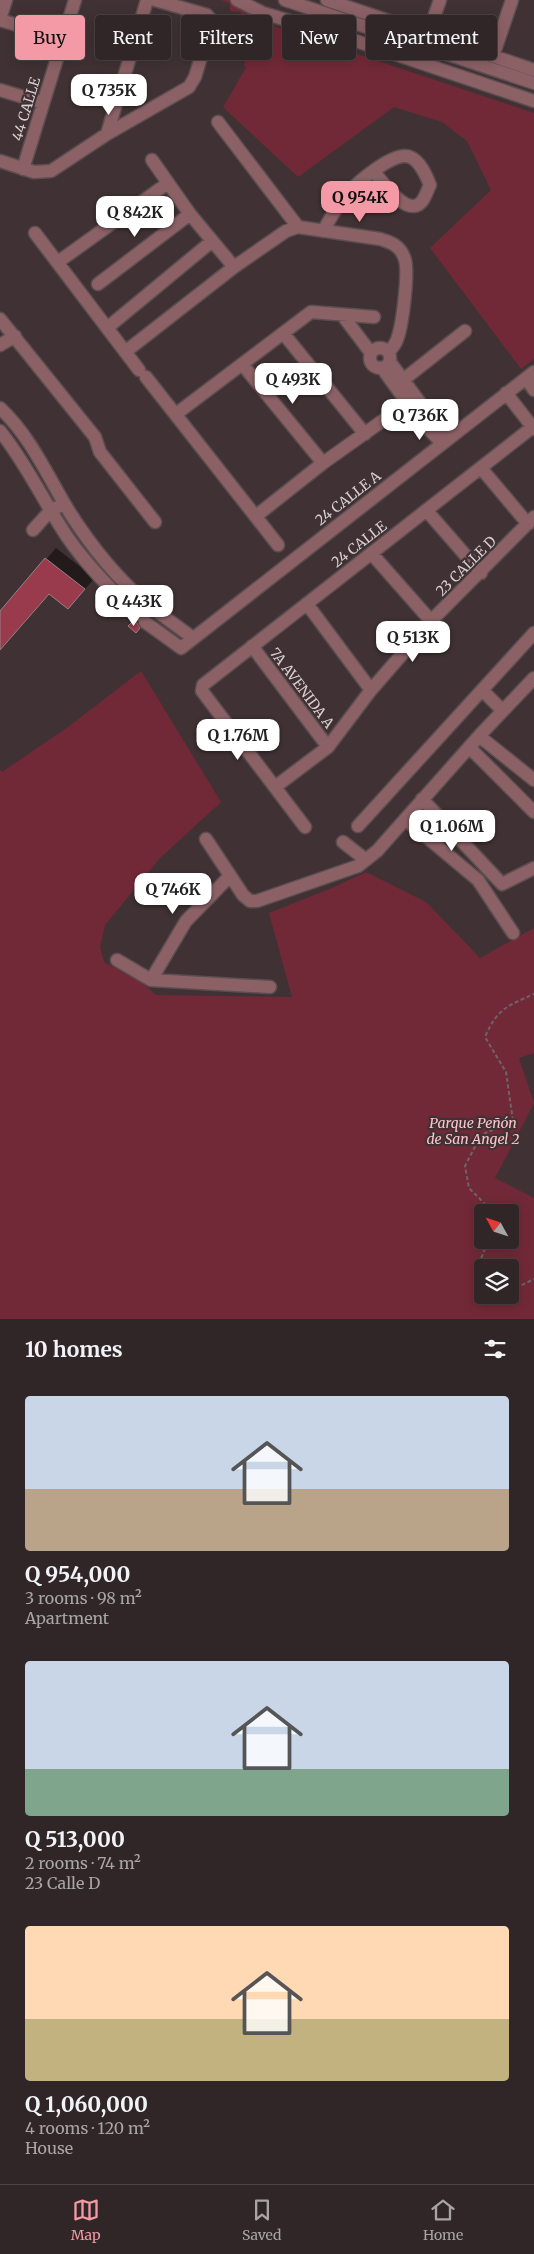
<!DOCTYPE html>
<meta charset="utf-8">
<style>
body{margin:0;font-family:Merriweather,serif;background:#3c3233;color:#f1f3f6;height:100vh;display:flex;flex-direction:column;font-size:19px;white-space:nowrap}
*{box-sizing:border-box;margin:0}
p{font-size:16px;color:#a8a5a7}
.icon{flex:none;width:28px;height:28px;fill:none;stroke:currentColor;stroke-width:2;stroke-linecap:round;stroke-linejoin:round}
.map{position:relative;height:1319px;overflow:hidden}
.details{display:flex;flex-direction:column;background:#302627;flex:1}
.details>*{flex:none}
.guide{position:absolute;left:15px;top:15px;width:505px;height:45px;display:flex;gap:10px}
.needle{width:32px;rotate:310deg}
.fabs{position:absolute;left:474px;top:1204px;display:grid;gap:10px}
.fabs a{display:grid;place-items:center;width:45px;height:45px;border-radius:5px;background:#302627;box-shadow:0 2px 12px #0003,0 0 0 1px #4b4344;font-size:25px}
.price{position:absolute;translate:-50% -42px;padding:0 11px;border-radius:10px;background:#fff;color:#222;font-size:16px;line-height:32px;filter:drop-shadow(0 1px 2px #0008)}
.price::after{content:'';position:absolute;left:50%;top:30px;width:15px;height:11px;margin-left:-8px;background:inherit;clip-path:polygon(0 0,100% 0,50% 100%)}
.price.active{background:#f49aa6;color:#111}
ul{padding:0;list-style:none}
li{display:grid;align-content:center;gap:10px;height:265px;padding:0 25px}
li span{display:grid;place-items:center;height:155px;border-radius:5px;color:#555}
li>.icon{margin-inline-start:auto}
span .icon{width:90px;height:90px;fill:#fffc;stroke-width:1}
li b{font-size:21px}
h2{display:flex;justify-content:space-between;align-items:center;height:60px;padding:0 25px;font-size:21px}
.chip{padding:0 18px;border-radius:5px;background:#302627;box-shadow:0 2px 12px #0003,0 0 0 1px #4b4344;font-size:18px;line-height:45px}
.chip.active{background:#f49aa6;color:#111}
.dock{display:flex;justify-content:space-around;align-items:center;height:70px;border-top:1px solid #4b4344;background:#302627;font-size:14px;color:#a8a5a7}
.dock a{display:grid;justify-items:center;gap:2px}
.dock .active{color:#f49aa6}
.map>svg:first-child{display:block}
.green{fill:#722937;fill-rule:evenodd}
.shadow{fill:#0007}
.building{fill:#993b4d;stroke:#948385}
.lines{fill:none;stroke-linecap:round;stroke-linejoin:round}
.minor-casing{stroke:#5c4e50;stroke-width:15}
.path{stroke:#706365;stroke-width:2;stroke-dasharray:4 2.5;stroke-linecap:butt}
.minor{stroke:#8c6166;stroke-width:12}
.labels{text-anchor:middle;stroke-width:4.5;stroke-linejoin:round;paint-order:stroke}
.street-label{font-size:14px;fill:#dad0d1;stroke:#403234}
.park-label{font-size:14px;font-style:italic;fill:#fcc5cb;stroke:#403234}
</style>
<div class="map">
<svg width="534" height="1319" viewBox="0 0 534 1319">
<rect width="100%" height="100%" fill="#403234"/>
<path class="green" d="M221,0H231L265,21L261,41L272,22L276,27L534,113V359L521,369L430,248L491,190L467,141L442,122L394,107L298,177L223,107L247,66L244,67L249,24L240,12L230,11V3Z
M141,671L221,802L160,858L105,925L100,947L104,962L141,982L156,995L292,997L269,913L332,888L366,872L426,902L480,958L534,928V1053L519,1058L534,1103L495,1178L534,1198V1319H0V770L2,772L68,727ZM482,1212H510V1240H482ZM482,1268H510V1295H482Z"/>
<path class="shadow" d="M56,548L95,578L68,608L50,593L0,650V613Z
M137,618L143,624L136,631L130,626Z"/>
<path class="building" d="M45,558L85,589L68,609L49,594L0,650V611Z
M133,621L137,623L140,628L136,633L128,626Z"/>
<g class="lines">
<defs>
<path id="minor" d="M237,0L263,13L353,40L534,101
M285,0L534,83
M327,0L534,70
M0,19L6,0
M0,20L63,39
M428,34L440,0
M493,56L512,0
M0,90L43,103
M218,122L298,227L380,239C391,242 400,246 404,257C410,269 402,330 396,342C394,346 391,349 389,352
M107,134L147,0
M152,160L190,214L234,267
M0,161L34,172L51,171L107,134L189,87L195,77L212,21L207,15L155,0
M23,169L75,0
M323,231C330,219 337,206 346,195C356,184 394,150 410,157C420,161 426,175 430,185C428,189 426,195 423,200C409,221 383,182 374,172
M35,233L139,370
M58,262L168,183
M98,284L190,214
M343,316L371,353
M0,319L95,437L100,452L155,522
M107,328L211,242
M283,333L365,434
M0,345L15,336
M370 358a10 10 0 1 1 20 0a10 10 0 1 1-20 0Z
M125,352L234,267L286,231L298,227
M390,362L421,404L450,437
M242,364L323,463
M382,368L419,419L442,443
M146,377L278,545
M526,378L534,390
M403,380L465,331
M506,393L534,429
M0,408C31,437 48,477 70,513C91,546 117,578 147,604
M176,414L311,312L374,317
M0,431C27,464 44,503 68,538C88,567 112,591 138,615
M481,468L528,524
M427,511L481,573
M256,516L323,463L385,419
M33,530L51,510L58,507
M372,554L431,621
M307,604L371,690
M155,610L193,638
M145,622L181,648L534,372
M252,646L328,747
M482,690L503,711
M479,736L534,780
M469,747L534,812
M275,787L328,747L371,690L431,621L534,517
M422,799L502,884L534,868
M405,819L478,880L513,933
M358,826L534,633
M305,827L205,695L202,691L203,685L534,426
M206,839L243,895L250,901H257L358,866L377,851L479,736L534,678
M343,842L366,860
M117,960L151,980L270,987
M151,980L186,921L230,876"/>
</defs>
<use href="#minor" class="minor-casing"/>
<path class="path" d="M487,1212L485,1204L469,1188L465,1166L481,1135L513,1121L506,1072L485,1037C497,1009 507,1006 534,994
M482,1277C475,1267 484,1250 490,1240
M510,1291L534,1279"/>
<use href="#minor" class="minor"/>
</g>
<g class="labels">
<g class="street-label">
<text transform="translate(26 109) rotate(-73)" y="5">44 CALLE</text>
<text transform="translate(348 498) rotate(-38)" y="5">24 CALLE A</text>
<text transform="translate(359 544) rotate(-38)" y="5">24 CALLE</text>
<text transform="translate(466 566) rotate(-45)" y="5">23 CALLE D</text>
<text transform="translate(302 688) rotate(53)" y="5">7A AVENIDA A</text>
</g>
<g class="park-label">
<text x="473" y="1128">Parque Peñón<tspan x="473" dy="16">de San Angel 2</tspan></text>
</g>
</g>
</svg>
<div class="fabs">
<a><svg class="needle" viewBox="-14 -14 28 28"><path d="M0-13l5 13h-10z" fill="#e53935"/><path d="M0 13l5-13h-10z" fill="#a8a5a7"/></svg></a>
<a><svg class="icon" aria-label="layers" viewBox="0 0 24 24"><path d="M12 4l9 5-9 5-9-5zM3 14l9 5 9-5"/></svg></a>
</div>
<b class="price" style="left:109px;top:116px">Q 735K</b>
<b class="price active" style="left:360px;top:223px">Q 954K</b>
<b class="price" style="left:135px;top:238px">Q 842K</b>
<b class="price" style="left:293px;top:405px">Q 493K</b>
<b class="price" style="left:420px;top:441px">Q 736K</b>
<b class="price" style="left:134px;top:627px">Q 443K</b>
<b class="price" style="left:413px;top:663px">Q 513K</b>
<b class="price" style="left:238px;top:761px">Q 1.76M</b>
<b class="price" style="left:452px;top:852px">Q 1.06M</b>
<b class="price" style="left:173px;top:915px">Q 746K</b>
<div class="guide">
<a class="chip active">Buy</a>
<a class="chip">Rent</a>
<a class="chip">Filters</a>
<a class="chip">New</a>
<a class="chip">Apartment</a>
</div>
</div>
<section class="details">
<h2>10 homes<svg class="icon" aria-label="filters" viewBox="0 0 24 24"><path d="M4 7h16M4 17h16"/><circle cx="9" cy="7" r="2"/><circle cx="15" cy="17" r="2"/></svg></h2>
<ul>
<li><span style="background:linear-gradient(#c9d6e8 60%,#b9a48a 0)"><svg class="icon" aria-label="home" viewBox="0 0 24 24"><path d="M3 11l9-7 9 7M6 9v11h12V9"/></svg></span><div><b>Q 954,000</b><p>3 rooms · 98 m²</p><p>Apartment</p></div></li>
<li><span style="background:linear-gradient(#c9d6e8 70%,#7fa58c 0)"><svg class="icon" aria-label="home" viewBox="0 0 24 24"><path d="M3 11l9-7 9 7M6 9v11h12V9"/></svg></span><div><b>Q 513,000</b><p>2 rooms · 74 m²</p><p>23 Calle D</p></div></li>
<li><span style="background:linear-gradient(#ffd9b3 60%,#c2b280 0)"><svg class="icon" aria-label="home" viewBox="0 0 24 24"><path d="M3 11l9-7 9 7M6 9v11h12V9"/></svg></span><div><b>Q 1,060,000</b><p>4 rooms · 120 m²</p><p>House</p></div></li>
</ul>
</section>
<nav class="dock">
<a class="active"><svg class="icon" aria-label="map" viewBox="0 0 24 24"><path d="M3 6l6-2 6 2 6-2v14l-6 2-6-2-6 2zM9 4v14M15 6v14"/></svg>Map</a>
<a><svg class="icon" aria-label="saved" viewBox="0 0 24 24"><path d="M7 4h10v16l-5-4-5 4z"/></svg>Saved</a>
<a><svg class="icon" aria-label="home" viewBox="0 0 24 24"><path d="M3 11l9-7 9 7M6 9v11h12V9"/></svg>Home</a>
</nav>
